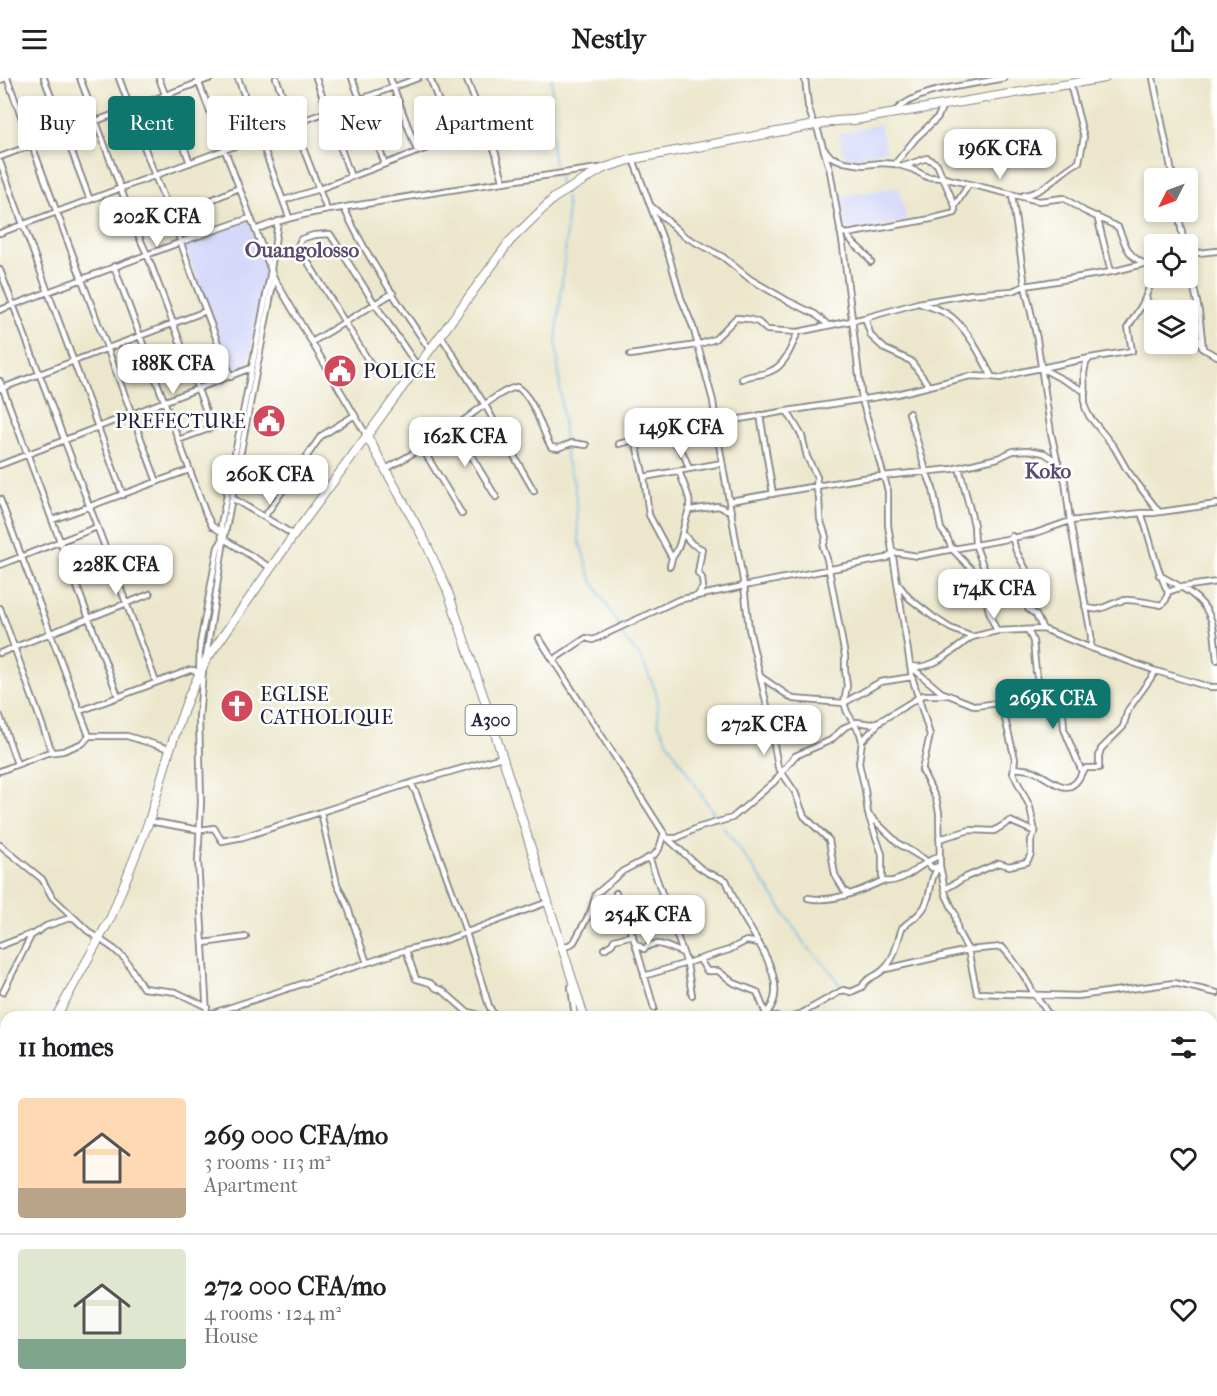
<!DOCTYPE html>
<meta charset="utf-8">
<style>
body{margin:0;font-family:"IM FELL French Canon",serif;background:#f6f6f6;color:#202124;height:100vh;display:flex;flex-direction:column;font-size:22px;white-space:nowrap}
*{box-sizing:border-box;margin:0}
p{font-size:20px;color:#757577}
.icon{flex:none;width:33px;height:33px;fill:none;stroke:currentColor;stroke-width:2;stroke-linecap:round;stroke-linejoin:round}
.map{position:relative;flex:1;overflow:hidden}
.drawer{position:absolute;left:0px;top:933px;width:1218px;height:386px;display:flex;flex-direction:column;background:#fff;border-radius:18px 18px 0 0;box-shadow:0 3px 9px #0003}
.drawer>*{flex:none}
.hud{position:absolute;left:18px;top:18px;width:600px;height:54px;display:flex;gap:12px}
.needle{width:39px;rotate:228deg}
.controls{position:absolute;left:1144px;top:90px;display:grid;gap:12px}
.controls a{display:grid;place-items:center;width:54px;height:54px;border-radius:6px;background:#fff;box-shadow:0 3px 9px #0003;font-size:30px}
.price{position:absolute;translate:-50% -51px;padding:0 14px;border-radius:12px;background:#fff;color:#222;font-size:20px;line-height:39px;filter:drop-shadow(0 2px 3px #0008)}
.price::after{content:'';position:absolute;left:50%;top:36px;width:18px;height:14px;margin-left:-9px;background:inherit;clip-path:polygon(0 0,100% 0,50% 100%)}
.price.current{background:#0f766e;color:#fff}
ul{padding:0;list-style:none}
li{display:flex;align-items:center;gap:18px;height:150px;padding:0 18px}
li+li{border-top:2px solid #e0e0e0}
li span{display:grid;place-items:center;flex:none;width:168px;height:120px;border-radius:6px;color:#555}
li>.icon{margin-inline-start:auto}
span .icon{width:72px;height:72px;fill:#fffc;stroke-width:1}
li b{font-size:26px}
h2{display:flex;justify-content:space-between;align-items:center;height:72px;padding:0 18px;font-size:26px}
.chip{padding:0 21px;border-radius:6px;background:#fff;box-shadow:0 3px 9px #0003;font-size:21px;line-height:54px}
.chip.current{background:#0f766e;color:#fff}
header{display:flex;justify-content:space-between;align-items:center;height:78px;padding:0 18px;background:#fff;font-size:27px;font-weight:700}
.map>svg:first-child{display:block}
.built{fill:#d4d8f9}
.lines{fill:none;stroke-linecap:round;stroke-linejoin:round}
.stream{stroke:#71b5e7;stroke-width:1.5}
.minor-casing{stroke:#878484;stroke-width:8}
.highway-casing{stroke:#878484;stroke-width:10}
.minor{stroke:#fff;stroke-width:4.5}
.highway{stroke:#fff;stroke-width:8}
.labels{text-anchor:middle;stroke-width:5;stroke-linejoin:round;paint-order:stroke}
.shield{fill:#fff;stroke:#646476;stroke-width:1.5}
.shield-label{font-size:18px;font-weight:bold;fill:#22223b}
.poi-label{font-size:20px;fill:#22223b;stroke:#fff;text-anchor:start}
.neighbourhood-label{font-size:21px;font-weight:bold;fill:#584b6d;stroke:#fff}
</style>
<header><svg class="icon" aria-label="menu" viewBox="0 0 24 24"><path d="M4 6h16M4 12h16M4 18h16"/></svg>Nestly<svg class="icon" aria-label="share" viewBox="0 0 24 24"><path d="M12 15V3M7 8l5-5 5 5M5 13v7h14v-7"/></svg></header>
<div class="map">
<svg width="1217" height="1318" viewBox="0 0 1217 1318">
<rect width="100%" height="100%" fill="#fff"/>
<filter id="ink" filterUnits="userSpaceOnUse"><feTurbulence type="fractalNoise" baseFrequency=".0167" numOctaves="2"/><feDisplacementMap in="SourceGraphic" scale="12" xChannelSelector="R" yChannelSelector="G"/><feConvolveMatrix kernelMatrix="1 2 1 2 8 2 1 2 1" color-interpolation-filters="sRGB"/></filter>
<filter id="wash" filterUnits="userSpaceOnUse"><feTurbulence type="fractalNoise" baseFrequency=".008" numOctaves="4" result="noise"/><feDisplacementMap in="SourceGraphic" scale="24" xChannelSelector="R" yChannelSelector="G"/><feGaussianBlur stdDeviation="1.35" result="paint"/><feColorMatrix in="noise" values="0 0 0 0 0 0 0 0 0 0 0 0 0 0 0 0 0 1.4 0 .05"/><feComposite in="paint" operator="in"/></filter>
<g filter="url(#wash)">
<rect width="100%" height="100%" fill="#ece7cc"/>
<path class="built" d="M880,46L886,72L845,81L839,56Z
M901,109L899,110L907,144L846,153L841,118Z
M249,143L266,191L248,288L232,296L184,166Z"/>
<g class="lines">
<path class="stream" d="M552,0V74L555,87
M558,97L562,110
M565,119L567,128L566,165L556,264L565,365
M565,370L567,384L575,409L579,462L591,501L619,548L624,560L641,580L652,604L657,617L658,645L670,668L718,742
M721,746L768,810L804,865L832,895L842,911"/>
</g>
</g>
<g filter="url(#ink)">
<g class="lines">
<defs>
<path id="minor" d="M7,0L157,404
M44,0L90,122
M80,0L136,152L147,176L212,349
M119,0L155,98L172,139L191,194L231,299
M159,0L190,85
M197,0L274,200L367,358
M238,0L289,139
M276,0L327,132
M316,0L351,99
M352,0L385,86
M390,0L417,73
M430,0L452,60
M466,0L496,76L503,103
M805,0L808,28L814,47
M1153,0L1173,100
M0,2L6,0
M894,34C919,9 969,8 1004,0
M825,72L831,79L844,84L863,87L882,85L895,86L912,91L927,99L944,100L1039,123L1064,120L1084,133L1118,149C1123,160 1127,176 1138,182C1143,186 1149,187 1155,191
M0,79L211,0
M633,81L669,178L681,220L693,249L713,323L719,366L744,508L887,480L893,474L917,478L1033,456L1070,443L1091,557V570L1156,593L1209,609H1217
M0,84L123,417
M895,86L916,60L938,39L943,27
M904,88L927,80L937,86L955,128
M1012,117L1025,208L1037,261L1051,355L1058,386L1065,403L1070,443L1141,435H1153L1217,426
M1024,117C1047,114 1060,93 1079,84L1084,59L1070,6
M284,122L319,111L499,43
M650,127L684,158L723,179L750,201L786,222L815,236L827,246
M344,130C367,180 399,226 430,272
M1178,134L1184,166
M1097,138L1111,194
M172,139L239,110
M255,152C298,134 344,130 389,122C459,110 529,100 599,90
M840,153L847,156L931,141L955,135V128L969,106
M0,155L418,0
M847,156C853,169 864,171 871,184
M1188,176L1217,173
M1188,180L1199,234L1203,271
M114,188L206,436L212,448L223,455
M0,192L156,604
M1155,196L1142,227L1128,249L1132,273L1090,280L1086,285L1084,295L1085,329L1089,338L1114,369L1127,392L1159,434
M1146,218L1155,252
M921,226C933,229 946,233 955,242C971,257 982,280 992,299L1001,300L1021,294L1090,280
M0,232L181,164L250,140
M865,240L871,258L885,271L911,283L929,308
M441,258L485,327L534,413
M1188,261L1198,262L1203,271L1217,278
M312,264L393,215
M630,277L697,267L715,261L736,240L748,241L758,244L767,252L798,254L865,240L918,225L971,216L1012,213L1025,208L1111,194L1155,183
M373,290L298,168L301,161L314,157L330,156L375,226L418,289
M1041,290L1086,314
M742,301C751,296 762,298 771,293C786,287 792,267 798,254
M0,303L118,618
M0,311L206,233
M787,333L897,316L970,298L992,299
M909,335L926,393L933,411L941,451L947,459L952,471L986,506C984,521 990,540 997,553
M760,337L773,416
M716,345L787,333L802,358L807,379L817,399L816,409L819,420L820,441L826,459L823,469L827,481L845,578V592L847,608L844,625L847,634L860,655L862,663L859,685L865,712L868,736L899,766L924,781L932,790L940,788L946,817L955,836L958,854L968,872L977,915L1078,918L1174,905L1217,915
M454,349L496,419
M664,358L682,355L716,343
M178,362L242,339
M635,362L644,399L649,437L672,480L670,488
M619,366C655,356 677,349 689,391
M422,370L462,436
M0,387L251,290
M959,389L974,447L975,466L985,493V505
M386,391C409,378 432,364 454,349C470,339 501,311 517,309C535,321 541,351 551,369L558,370L572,365L586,367
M644,399L722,385
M232,420L294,457
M0,421L89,658
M730,423L863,400L952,391L998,380L1013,373L1028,372L1044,375L1058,384
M690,432L718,428L732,434
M1141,435C1151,461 1155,489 1168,514
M265,438L321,358L355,337
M52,442L189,392
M684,457L692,466L702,471L698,495L702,500L703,509L698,517
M1012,458L1016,473L1034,506L1029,517L1028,531L1036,537L1043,551
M224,461L271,490
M672,480C681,469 681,458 685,444C687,436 691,431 689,421C687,412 682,402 679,393
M0,487L97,449
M1159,497C1178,507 1202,518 1210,539C1216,551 1215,569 1217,582
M899,507L909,520L932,538L950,550L972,559L997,553L1043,551L1091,570
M1085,528C1100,538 1111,522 1127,522C1138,522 1150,525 1161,527L1166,522L1168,514L1182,509L1217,504
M0,530L52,674
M539,560L667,760L699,789L708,795L726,802C731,813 735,825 741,835C756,862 796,913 762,939
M0,575L150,516
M206,579L225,456L274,201
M553,582L586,560L593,562L678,522L744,508L749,551L767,628L778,689L795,714L804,738L829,762L835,797L844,812L849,816
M910,588L941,614L976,628L1013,623L1023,624L1049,618
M913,588C932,593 957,569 972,559
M203,593L199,640L201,724L198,783L207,938
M199,596L200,566L218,469L222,463L221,447L271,192L278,143
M761,599L793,621L844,625L880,604L912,599
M80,633L190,592H194L199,596
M0,638L17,686
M89,658H127L170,671
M862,663L881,643
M1014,690C1020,691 1027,691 1033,693C1051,700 1070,724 1082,694L1064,651L1063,636L1057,631L1054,623L1041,613L1036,594L1033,563L1028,552
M0,693L47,675L63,673L83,665L89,658
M1082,694L1086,690H1099V678L1101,671L1123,649L1128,632L1156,593
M411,705L416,715L459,832L489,928L495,939
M321,735L337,806L347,827L367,885
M149,743L200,752L214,750L222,763L243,759L411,705L502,679
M667,760H677L697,750L732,740L774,704L795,678L831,662L845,649L857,644L871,646L882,642L923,617H949
M939,761L970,752L994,753L1010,743L1035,754
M0,767L42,801L52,819L88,853L114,871L125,881L143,910L176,914L207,929
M649,779L687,886L692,917
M882,803C905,807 920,784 939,778
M945,811L966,799L999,785L1009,788L1027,784L1031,776V762L1035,754L1030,729L1013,695L1015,681L1001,625
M616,815L635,865L654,930
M808,820C833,825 860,813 882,803V776L869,739
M204,865L246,859
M636,866L644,871C658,860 669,870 683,875
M0,868L31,856
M564,870L574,864L591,833L596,816L623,793L654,777L659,771L664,755
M604,871L612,866L614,862L633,857
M406,872L416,901L430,905L436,910L442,912L466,933L485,939
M700,882L707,893H718L734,905L757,914L766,936
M886,891L968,872L1002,869C1016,884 1025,898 1034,916C1039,924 1045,928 1049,939
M644,898L729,872L746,863L759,865
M571,909L575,939
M3,914L31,858L46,848L73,839
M766,936L778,939
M207,937L406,872L443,863L548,824
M792,939L797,938L843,912L851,914L862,909C866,899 877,899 884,891C895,881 897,864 902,850C910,842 923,836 927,823C932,810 930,798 940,788L939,734L936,721L922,692L930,657L912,599L888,447V413L862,322L843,168L830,93L816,46
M0,1102L6,1104
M0,1295L6,1298
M211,1312V1318
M760,1312L763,1318
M819,1312L821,1318
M892,1312L894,1318
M12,1318L15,1312
M608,1318L620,1312"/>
<path id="highway" d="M367,358L425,463L447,511L484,620L584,939
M56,939L111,839L149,743L170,671L188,620L206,582L294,457L510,163L554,120L604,90L633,81L836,43L854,42L1105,0
M0,1038L6,1027
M704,1312L705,1318"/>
</defs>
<use href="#minor" class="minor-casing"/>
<use href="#highway" class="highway-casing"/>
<use href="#minor" class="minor"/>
<use href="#highway" class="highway"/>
</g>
</g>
<defs>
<symbol id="civic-disc" viewBox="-11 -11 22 22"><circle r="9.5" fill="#d1495b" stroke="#fff"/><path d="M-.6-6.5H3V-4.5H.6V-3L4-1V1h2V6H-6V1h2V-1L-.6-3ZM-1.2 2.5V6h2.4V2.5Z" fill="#fff"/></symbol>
<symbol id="church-disc" viewBox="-11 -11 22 22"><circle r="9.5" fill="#d1495b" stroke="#fff"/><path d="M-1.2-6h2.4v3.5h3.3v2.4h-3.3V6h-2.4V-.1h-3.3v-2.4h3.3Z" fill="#fff"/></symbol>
</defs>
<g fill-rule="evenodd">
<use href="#civic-disc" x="321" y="274" width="38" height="38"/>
<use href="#civic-disc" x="250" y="324" width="38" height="38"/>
<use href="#church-disc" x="218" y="609" width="38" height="38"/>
</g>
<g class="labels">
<rect class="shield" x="465.5" y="627" width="51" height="30" rx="4.5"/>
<g class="shield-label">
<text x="491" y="648">A300</text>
</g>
<g class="poi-label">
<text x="363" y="300">POLICE</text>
<text x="246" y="350" text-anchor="end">PREFECTURE</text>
<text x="260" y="623">EGLISE<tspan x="260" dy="23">CATHOLIQUE</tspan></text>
</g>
<g class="neighbourhood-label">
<text x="302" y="179">Ouangolosso</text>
<text x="1048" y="400">Koko</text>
</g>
</g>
</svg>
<div class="controls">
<a><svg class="needle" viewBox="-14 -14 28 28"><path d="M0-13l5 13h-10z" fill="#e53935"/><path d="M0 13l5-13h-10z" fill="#757577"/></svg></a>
<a><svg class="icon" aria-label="locate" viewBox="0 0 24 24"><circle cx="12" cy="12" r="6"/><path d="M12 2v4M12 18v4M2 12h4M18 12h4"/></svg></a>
<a><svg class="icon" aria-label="layers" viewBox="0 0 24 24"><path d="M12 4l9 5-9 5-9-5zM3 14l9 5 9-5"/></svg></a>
</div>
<b class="price" style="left:1000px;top:102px">196K CFA</b>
<b class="price" style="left:157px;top:170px">202K CFA</b>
<b class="price" style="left:173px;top:317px">188K CFA</b>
<b class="price" style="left:681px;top:381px">149K CFA</b>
<b class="price" style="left:465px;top:390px">162K CFA</b>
<b class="price" style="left:270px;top:428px">260K CFA</b>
<b class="price" style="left:116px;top:518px">228K CFA</b>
<b class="price" style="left:994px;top:542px">174K CFA</b>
<b class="price current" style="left:1053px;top:652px">269K CFA</b>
<b class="price" style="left:764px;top:678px">272K CFA</b>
<b class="price" style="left:648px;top:868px">254K CFA</b>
<div class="hud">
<a class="chip">Buy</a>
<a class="chip current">Rent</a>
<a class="chip">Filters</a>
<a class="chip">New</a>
<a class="chip">Apartment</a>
</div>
<section class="drawer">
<h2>11 homes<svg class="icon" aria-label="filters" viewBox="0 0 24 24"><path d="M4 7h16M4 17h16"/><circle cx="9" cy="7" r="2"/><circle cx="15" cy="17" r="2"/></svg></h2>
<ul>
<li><span style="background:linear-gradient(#ffd9b3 75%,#b9a48a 0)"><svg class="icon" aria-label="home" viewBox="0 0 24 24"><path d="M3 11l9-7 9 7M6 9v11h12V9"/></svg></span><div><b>269 000 CFA/mo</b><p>3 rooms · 113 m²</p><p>Apartment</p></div><svg class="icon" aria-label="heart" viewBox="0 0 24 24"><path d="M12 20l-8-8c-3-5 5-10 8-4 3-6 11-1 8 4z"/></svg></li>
<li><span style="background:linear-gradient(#dfe7d0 75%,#7fa58c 0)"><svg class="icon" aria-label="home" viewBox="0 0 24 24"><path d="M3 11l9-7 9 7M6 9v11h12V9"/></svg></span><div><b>272 000 CFA/mo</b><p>4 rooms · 124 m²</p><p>House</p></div><svg class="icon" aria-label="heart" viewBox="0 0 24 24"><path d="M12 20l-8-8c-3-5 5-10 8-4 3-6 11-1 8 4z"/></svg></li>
</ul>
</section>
</div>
